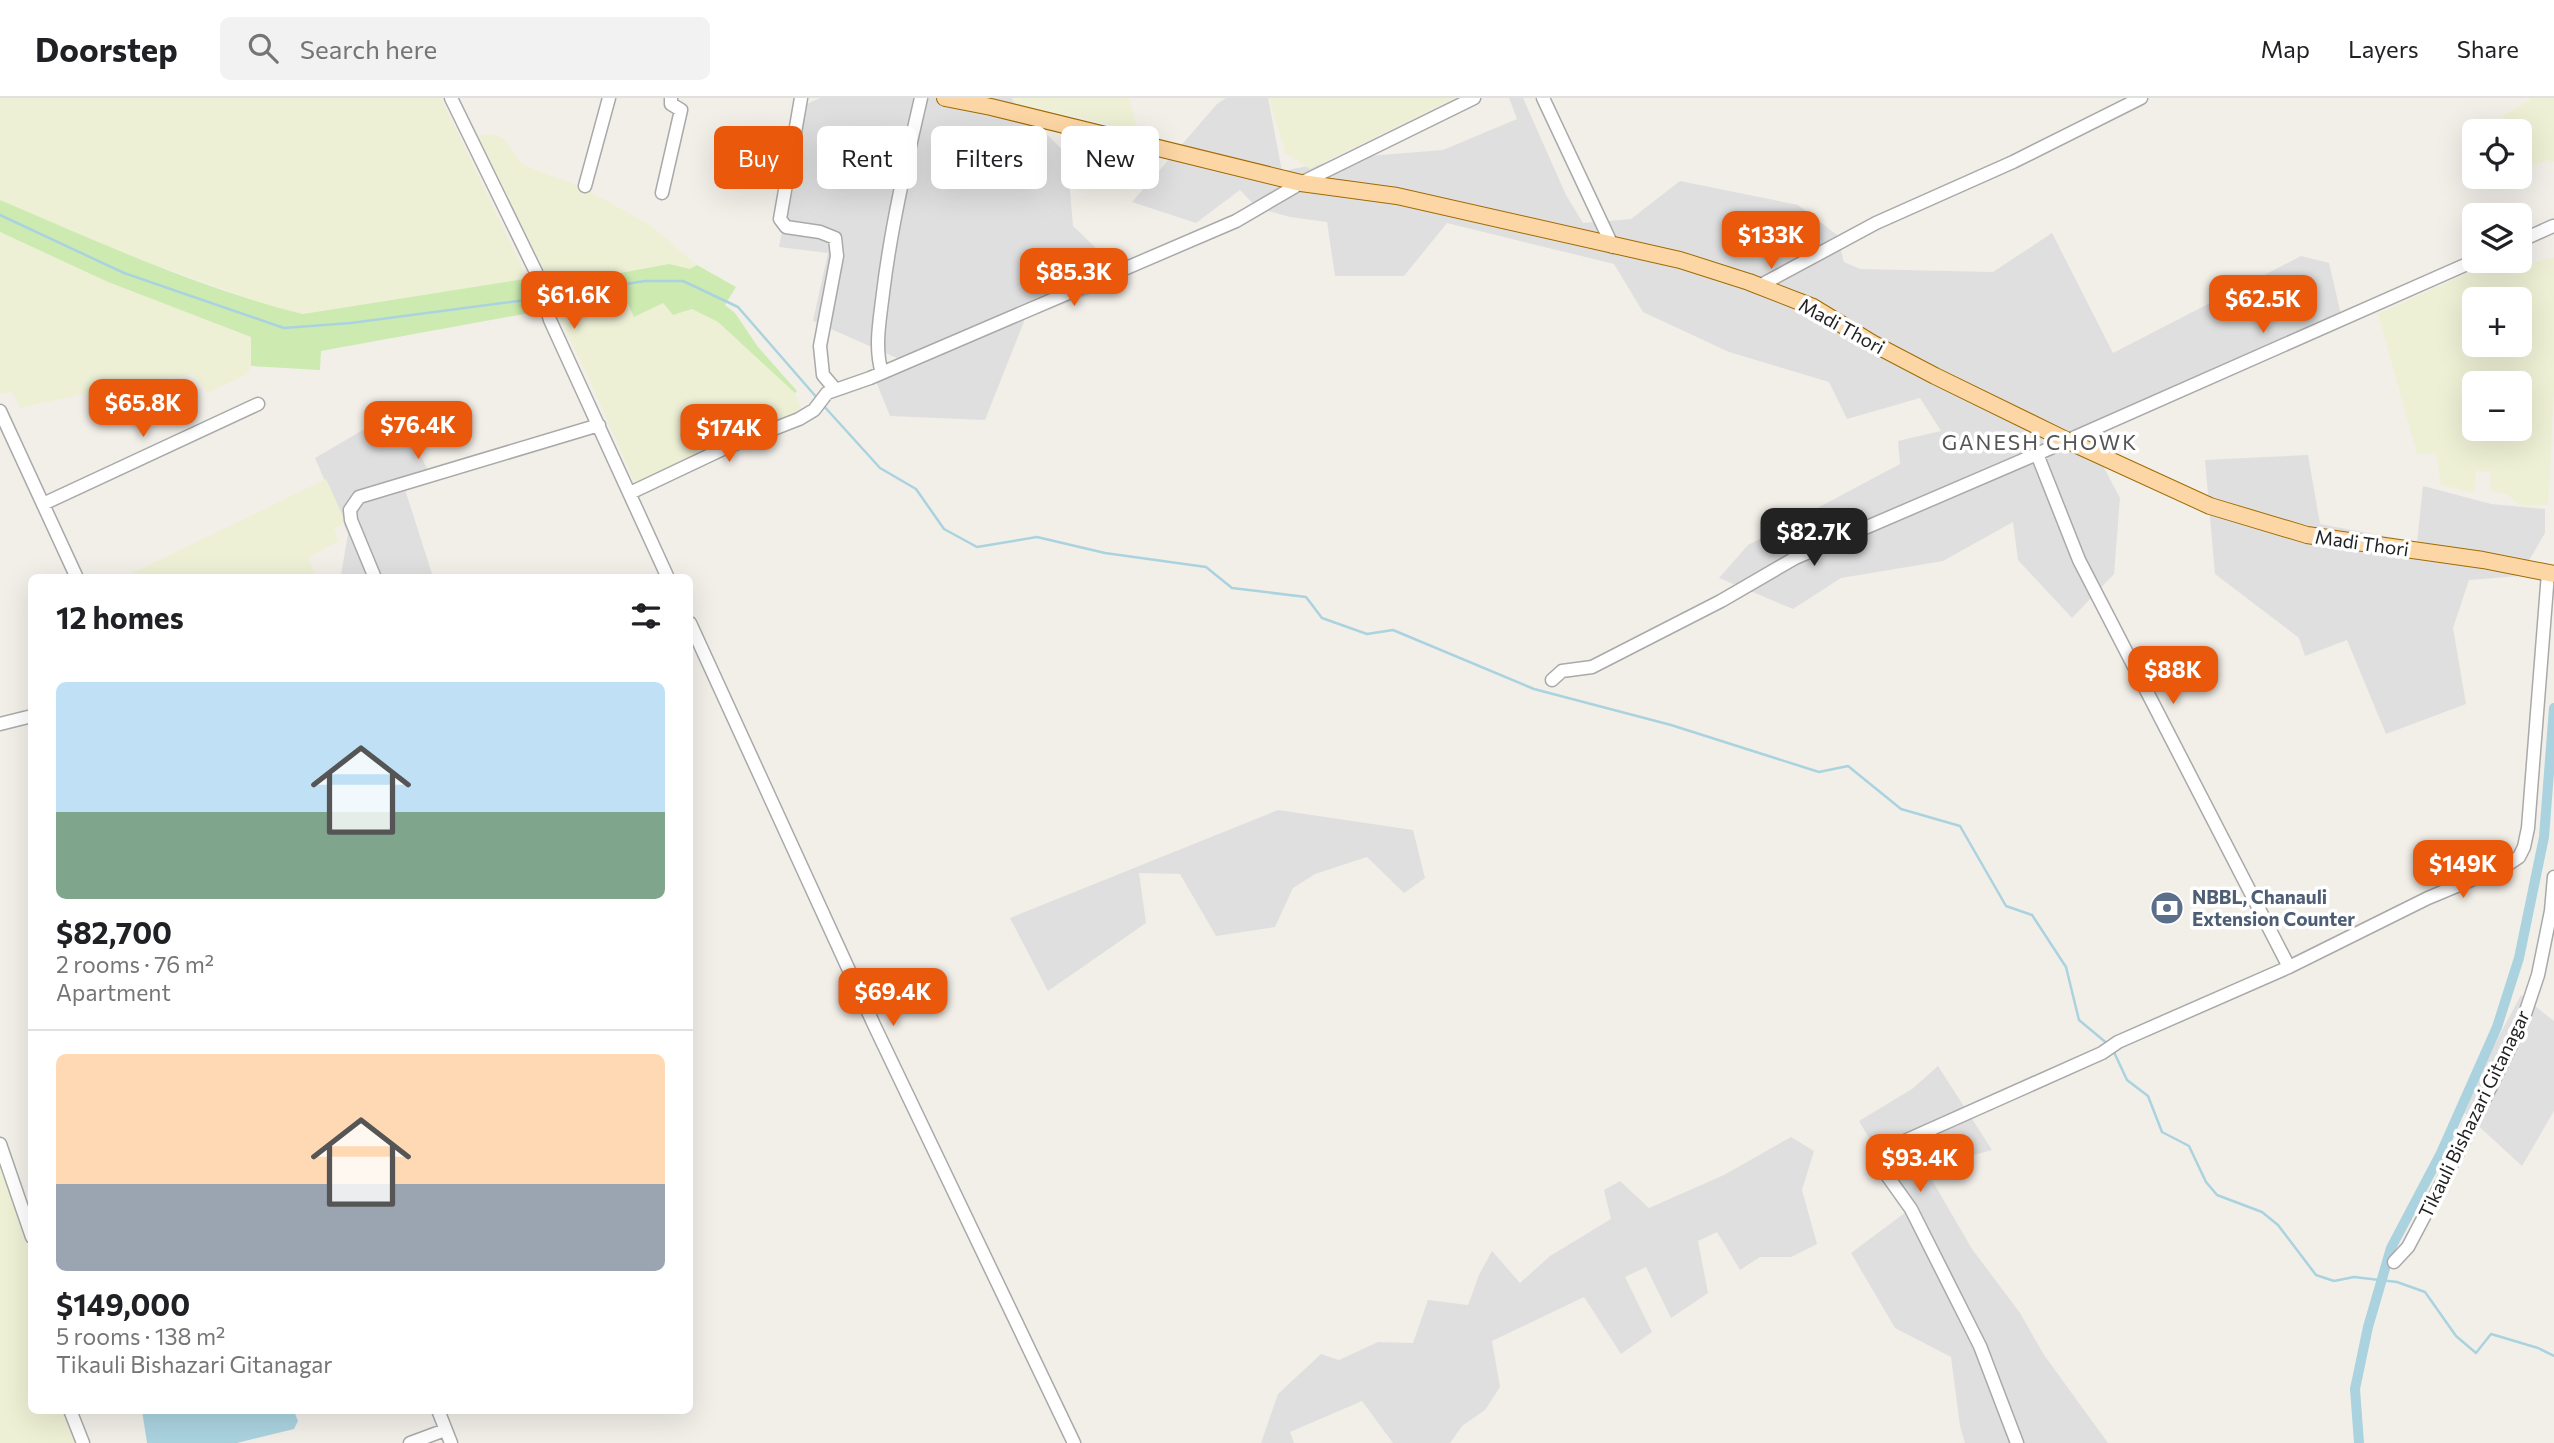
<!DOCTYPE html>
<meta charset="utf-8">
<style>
body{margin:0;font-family:Commissioner,sans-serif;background:#f2f2f2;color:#202124;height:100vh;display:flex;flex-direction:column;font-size:26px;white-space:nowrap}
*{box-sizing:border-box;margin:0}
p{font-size:23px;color:#757577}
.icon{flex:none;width:38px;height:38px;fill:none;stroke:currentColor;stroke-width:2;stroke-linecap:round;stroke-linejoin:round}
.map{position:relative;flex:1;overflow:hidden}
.side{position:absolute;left:28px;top:476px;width:665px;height:840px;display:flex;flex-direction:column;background:#fff;border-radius:10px;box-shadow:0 7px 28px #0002}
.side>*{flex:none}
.top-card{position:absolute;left:714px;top:28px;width:665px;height:63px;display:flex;gap:14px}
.tools{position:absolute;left:2462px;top:21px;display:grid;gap:14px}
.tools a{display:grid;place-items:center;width:70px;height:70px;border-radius:10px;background:#fff;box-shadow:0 7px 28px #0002;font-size:35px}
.price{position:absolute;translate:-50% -60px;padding:0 16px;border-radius:14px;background:#ea580c;color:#fff;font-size:23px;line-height:46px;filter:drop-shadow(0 2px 4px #0008)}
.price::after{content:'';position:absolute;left:50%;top:42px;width:21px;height:16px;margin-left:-10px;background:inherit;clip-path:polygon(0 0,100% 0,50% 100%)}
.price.on{background:#222;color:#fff}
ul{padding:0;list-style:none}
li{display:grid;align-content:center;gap:14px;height:371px;padding:0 28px}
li+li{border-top:2px solid #e0e0e0}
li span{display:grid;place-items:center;height:217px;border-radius:10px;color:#555}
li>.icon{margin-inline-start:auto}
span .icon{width:126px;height:126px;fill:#fffc;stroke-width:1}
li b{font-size:30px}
h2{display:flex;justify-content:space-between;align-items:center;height:84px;padding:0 28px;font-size:30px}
.chip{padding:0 24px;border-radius:10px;background:#fff;box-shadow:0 7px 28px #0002;font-size:24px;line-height:63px}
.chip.on{background:#ea580c;color:#fff}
header{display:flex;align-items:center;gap:42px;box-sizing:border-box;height:98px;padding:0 35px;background:#fff;border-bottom:2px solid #e0e0e0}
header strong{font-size:33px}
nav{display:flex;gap:38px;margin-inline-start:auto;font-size:24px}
.search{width:490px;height:63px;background:#f2f2f2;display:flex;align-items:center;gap:18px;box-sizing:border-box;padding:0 24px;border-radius:10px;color:#757577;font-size:26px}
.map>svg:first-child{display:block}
.residential{fill:#e0dfdf}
.farmland{fill:#eef0d5;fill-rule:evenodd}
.grass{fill:#cdebb0}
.water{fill:#aad3df}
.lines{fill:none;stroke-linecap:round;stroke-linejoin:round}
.stream{stroke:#aad3df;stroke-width:2.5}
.canal{stroke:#aad3df;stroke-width:10}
.minor-casing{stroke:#a9a9a9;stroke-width:15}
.major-casing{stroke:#a06b00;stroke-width:18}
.minor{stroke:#fff;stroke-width:12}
.major{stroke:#fcd6a4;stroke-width:16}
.labels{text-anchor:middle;stroke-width:7;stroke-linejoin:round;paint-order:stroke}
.street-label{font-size:19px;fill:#222;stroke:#fff}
.service-label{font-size:19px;font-weight:bold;fill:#4e5e75;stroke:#fff;text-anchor:start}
.neighbourhood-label{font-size:21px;letter-spacing:2px;fill:#555;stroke:#fff}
</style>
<header>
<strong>Doorstep</strong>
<div class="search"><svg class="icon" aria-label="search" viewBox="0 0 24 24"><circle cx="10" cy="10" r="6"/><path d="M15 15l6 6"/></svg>Search here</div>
<nav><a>Map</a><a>Layers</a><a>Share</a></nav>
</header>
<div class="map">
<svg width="2554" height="1345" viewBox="0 0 2554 1345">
<rect width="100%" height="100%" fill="#f2efe9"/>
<path class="residential" d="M820,0H1012L1014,5L1067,56L1073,128L1119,172L1102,174L1114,187L1025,221L985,322L890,318L873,276L1009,214L899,261L813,223L828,155L779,149L807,6Z
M1226,0H1268L1282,73L1356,59L1443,52L1517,21L1509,0H1523L1566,97L1583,125L1631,121L1680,83L1798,107L1837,137L1844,164L1860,171L1993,174L2052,135L2113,255L2301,158L2329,165L2342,221L2066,342L2102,366L2120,400L2114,476L2072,520L2018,462L2013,424L1943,463L1841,480L1793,511L1719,480L1748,447L1900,366L1898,343L1941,333L1920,300L1847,321L1829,284L1729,254L1643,214L1614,166L1447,125L1404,178H1335L1327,124L1290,119L1257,110L1240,92L1196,125L1132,104L1217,6Z
M397,312L430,376L403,385L433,479L347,480L341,477L348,436L315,360Z
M2308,357L2320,426L2417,444L2423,388L2491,406L2545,411V435L2520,478L2469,482L2453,530L2466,606L2386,636L2347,542L2305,558L2299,540L2215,476L2205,362Z
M1278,712L1413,732L1425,780L1404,795L1367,759L1315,776L1293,790L1275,829L1216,838L1180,776L1139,775L1146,825L1048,893L1010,820Z
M2521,897L2554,923V1013L2522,1068L2460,1011Z
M1938,968L1992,1052L1925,1070L1972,1151L2020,1215L2044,1257L2108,1345H1965L1960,1328L1951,1259L1895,1230L1851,1155L1910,1111L1859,1023L1912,991Z
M1791,1039L1814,1053L1802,1092L1817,1146L1791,1159H1760L1740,1172L1717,1134L1698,1143L1708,1195L1671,1220L1646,1169L1625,1179L1652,1234L1621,1256L1584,1199L1492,1243L1500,1289L1485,1312L1462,1328L1450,1345H1393L1362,1303L1290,1334L1294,1345H1261L1278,1296L1321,1256L1339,1262L1378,1244L1413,1245L1428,1202L1468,1207L1479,1177L1492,1153L1520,1185L1550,1158L1611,1121L1604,1092L1620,1083L1649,1110L1724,1077Z"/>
<path class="farmland" d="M0,0H441L523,171L524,181L303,216L268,207L127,157L0,102Z
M1013,0H1129L1138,33L1014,5Z
M1269,0H1455L1310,71L1285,55Z
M2530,0H2554V64L2547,62L2530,70L2520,51V33H2511L2503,17L2530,2Z
M491,36L504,40L518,61L525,68L580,88L650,127L697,167L690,171L669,166L609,177L548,180L478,38Z
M0,134L108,184L252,239L251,268L247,276L208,295L193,276L132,285L20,310L12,294L0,296Z
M2523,150L2531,165L2554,159V293L2548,407L2521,408L2508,397L2491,393L2490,374L2476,373L2474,395L2441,387L2436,355L2417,356L2378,216L2495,163H2520V152ZM2474,201H2520V247H2474ZM2474,285H2520V331H2474Z
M663,205L673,217L692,211L718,224L795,295L801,310L796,316L636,388L587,276L554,209Z
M326,381L346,425L334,430L339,443L308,460L317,479L135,480L133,475Z
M0,1059L31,1148L32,1312L67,1313L78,1345H0Z"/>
<path class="grass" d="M0,102C99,144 198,190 303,216L524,181L535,214L321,253L320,272L251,268V239L108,184L0,134Z
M669,166L690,171L697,167L736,189L725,207L735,215L758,249L797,293L795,295L718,224L692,211L673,217L663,205L634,219L628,206L554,209L548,180L609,177Z"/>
<path class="water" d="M142,1313H294L298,1323L294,1331L237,1345H147Z"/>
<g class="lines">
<path class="stream" d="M0,117L124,175L284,230L351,225L526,202
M555,197L645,183H683L738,209L818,301
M822,306L880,370L916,391L944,431L977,449L1037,439L1105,455L1206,469L1232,490L1306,499L1322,520L1367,536L1393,532L1534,591L1671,627L1819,674L1848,668L1901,711L1960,728L2006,808L2032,817L2066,869L2079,922L2109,947
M2113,952L2127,982L2148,998L2162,1034L2189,1048L2206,1084L2217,1097L2262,1114L2278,1127L2316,1177L2334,1183L2354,1179L2397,1184L2425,1194L2456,1238L2476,1255L2491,1236L2538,1250L2554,1258"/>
<path class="canal" d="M2359,1345L2355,1291L2368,1229L2391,1150L2441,1055L2497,929L2519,860L2544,739L2554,610"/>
<defs>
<path id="minor" d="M451,0L536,174L550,222L668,480
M801,0L780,121L786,129L820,134L835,140L837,158L820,248L823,277L835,291
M1543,0L1613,149
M585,88L609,0
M662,95L681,12L671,6V0
M2520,143L2553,128
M1759,188L1876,125L2013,64L2141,0
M882,275C874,249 880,221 883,195C891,129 906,65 921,0
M0,313L77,480
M2037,356L2079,462L2289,869
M630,395L725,350L799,321L814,312L827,295L870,280L1236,123L1301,85L1474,0
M43,406L258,306
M375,480L351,422L350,412L359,399L599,327
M690,525L875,929L1074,1345
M1552,582L1562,573L1592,569L1721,503L1795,460L2037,356L2474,163
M0,626L32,618
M0,1046L32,1139
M2394,1164L2408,1149L2463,1045L2522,925L2538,877L2551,813L2554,779
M70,1312L83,1345
M438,1312L451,1345
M410,1345L445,1332
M2017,1345L1980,1248L1911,1111L1881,1069L1878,1060L1880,1054L2102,955L2118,944L2289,869L2428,800L2507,767L2519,759L2524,749L2528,730L2548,475"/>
<path id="major" d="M945,0L991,9L1301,85L1397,98L1680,162L1749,184L1813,209L1872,245L1935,278L2066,342L2210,408L2307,437L2483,462L2554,476"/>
</defs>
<use href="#minor" class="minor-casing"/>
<use href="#major" class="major-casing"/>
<use href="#minor" class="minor"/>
<use href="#major" class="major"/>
</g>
<defs>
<symbol id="bank-disc" viewBox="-11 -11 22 22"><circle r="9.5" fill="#5c6f8a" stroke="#fff"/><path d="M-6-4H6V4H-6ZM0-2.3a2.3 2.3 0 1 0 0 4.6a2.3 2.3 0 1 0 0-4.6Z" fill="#fff"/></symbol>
</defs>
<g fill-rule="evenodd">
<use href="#bank-disc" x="2148" y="791" width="38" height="38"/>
</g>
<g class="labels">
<g class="street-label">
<text transform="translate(1842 228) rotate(29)" y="7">Madi Thori</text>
<text transform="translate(2362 445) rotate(8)" y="7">Madi Thori</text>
<text transform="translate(2474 1016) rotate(-64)" y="7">Tikauli Bishazari Gitanagar</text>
</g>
<g class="service-label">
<text x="2192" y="806">NBBL, Chanauli<tspan x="2192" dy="22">Extension Counter</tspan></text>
</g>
<g class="neighbourhood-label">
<text x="2040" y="352">GANESH CHOWK</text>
</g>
</g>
</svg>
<div class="tools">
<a><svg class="icon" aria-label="locate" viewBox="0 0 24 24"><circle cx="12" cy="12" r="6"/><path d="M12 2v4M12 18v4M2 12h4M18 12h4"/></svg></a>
<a><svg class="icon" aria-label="layers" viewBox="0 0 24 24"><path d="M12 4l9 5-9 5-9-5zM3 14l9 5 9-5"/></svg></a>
<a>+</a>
<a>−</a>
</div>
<b class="price" style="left:1771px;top:173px">$133K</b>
<b class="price" style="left:1074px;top:210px">$85.3K</b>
<b class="price" style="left:574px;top:233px">$61.6K</b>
<b class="price" style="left:2263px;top:237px">$62.5K</b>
<b class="price" style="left:143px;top:341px">$65.8K</b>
<b class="price" style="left:418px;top:363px">$76.4K</b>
<b class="price" style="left:729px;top:366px">$174K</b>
<b class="price on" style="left:1814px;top:470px">$82.7K</b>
<b class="price" style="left:2173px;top:608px">$88K</b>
<b class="price" style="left:2463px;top:802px">$149K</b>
<b class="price" style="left:893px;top:930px">$69.4K</b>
<b class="price" style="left:1920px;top:1096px">$93.4K</b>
<div class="top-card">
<a class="chip on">Buy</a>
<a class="chip">Rent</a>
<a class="chip">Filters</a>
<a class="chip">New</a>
</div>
<section class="side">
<h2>12 homes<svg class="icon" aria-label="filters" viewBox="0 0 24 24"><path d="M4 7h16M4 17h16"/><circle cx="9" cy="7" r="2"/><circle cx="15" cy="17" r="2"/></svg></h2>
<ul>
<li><span style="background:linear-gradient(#bfe0f5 60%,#7fa58c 0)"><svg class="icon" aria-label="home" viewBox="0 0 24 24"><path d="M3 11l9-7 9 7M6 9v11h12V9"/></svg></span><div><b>$82,700</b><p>2 rooms · 76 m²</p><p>Apartment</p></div></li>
<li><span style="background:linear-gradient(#ffd9b3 60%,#9aa5b1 0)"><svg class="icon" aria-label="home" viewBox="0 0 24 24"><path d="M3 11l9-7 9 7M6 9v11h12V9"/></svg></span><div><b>$149,000</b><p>5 rooms · 138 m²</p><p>Tikauli Bishazari Gitanagar</p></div></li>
</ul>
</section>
</div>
